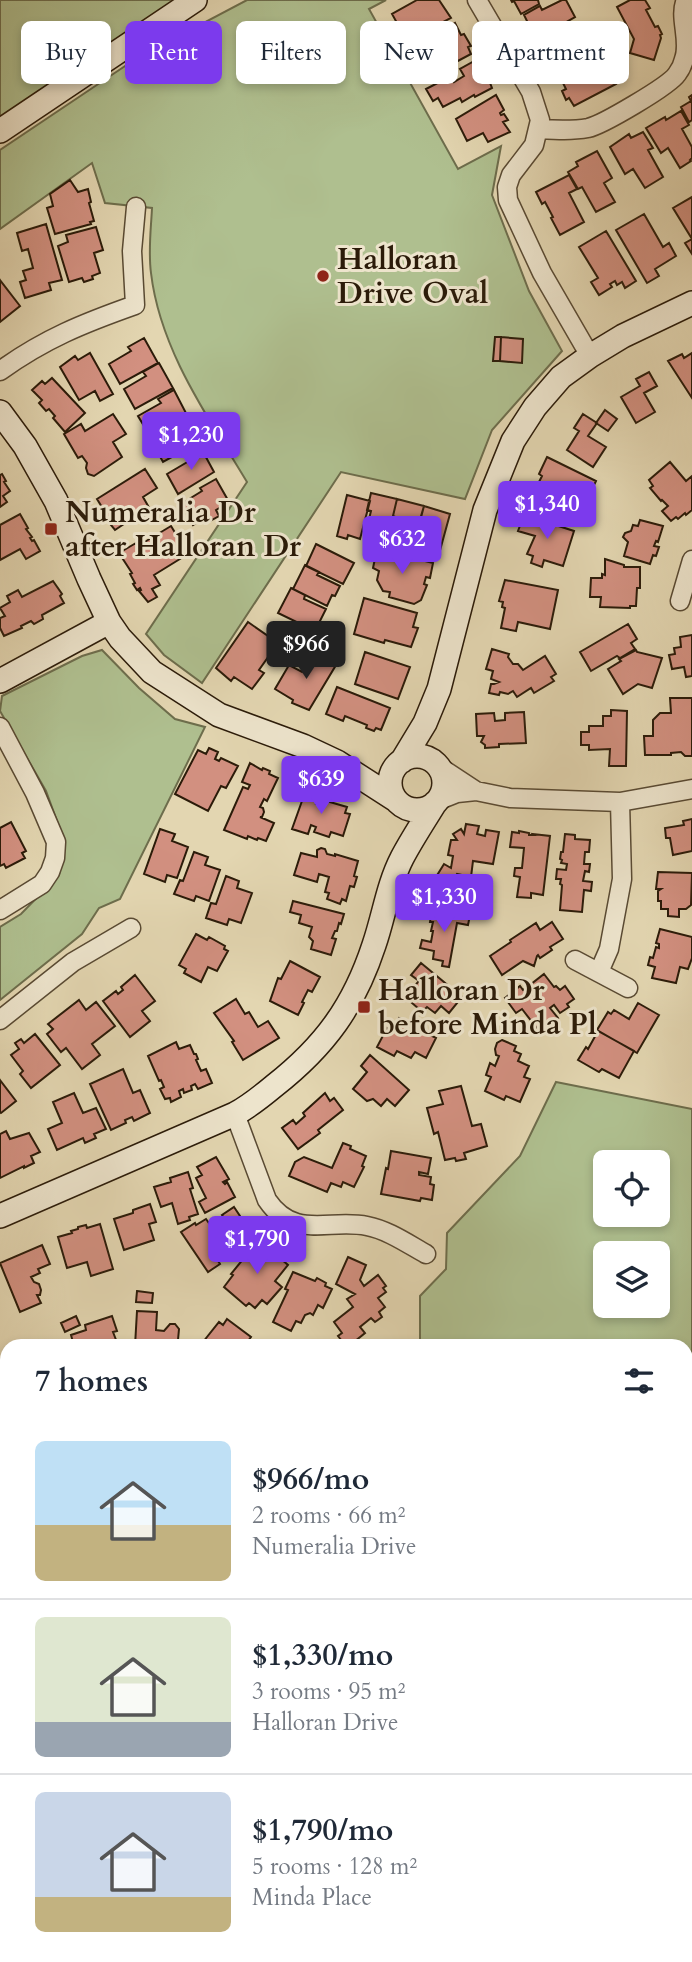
<!DOCTYPE html>
<meta charset="utf-8">
<style>
body{margin:0;font-family:Cardo,serif;background:#f2f2f3;color:#1f2937;height:100vh;display:flex;flex-direction:column;font-size:26px;white-space:nowrap}
*{box-sizing:border-box;margin:0}
p{font-size:23px;color:#747a83}
.icon{flex:none;width:38px;height:38px;fill:none;stroke:currentColor;stroke-width:2;stroke-linecap:round;stroke-linejoin:round}
.map{position:relative;flex:1;overflow:hidden}
.sheet{position:absolute;left:0px;top:1339px;width:693px;height:625px;display:flex;flex-direction:column;background:#fff;border-radius:21px 21px 0 0;box-shadow:0 4px 10px #0003}
.sheet>*{flex:none}
.hud{position:absolute;left:21px;top:21px;width:651px;height:63px;display:flex;gap:14px}
.buttons{position:absolute;left:593px;top:1150px;display:grid;gap:14px}
.buttons a{display:grid;place-items:center;width:77px;height:77px;border-radius:10px;background:#fff;box-shadow:0 4px 10px #0003;font-size:35px}
.price{position:absolute;translate:-50% -60px;padding:0 16px;border-radius:7px;background:#7c3aed;color:#fff;font-size:23px;line-height:46px;filter:drop-shadow(0 2px 4px #0008)}
.price::after{content:'';position:absolute;left:50%;top:42px;width:21px;height:16px;margin-left:-10px;background:inherit;clip-path:polygon(0 0,100% 0,50% 100%)}
.price.current{background:#222;color:#fff}
ul{padding:0;list-style:none}
li{display:flex;align-items:center;gap:21px;height:175px;padding:0 35px}
li+li{border-top:2px solid #e0e1e3}
li span{display:grid;place-items:center;flex:none;width:196px;height:140px;border-radius:10px;color:#555}
li>.icon{margin-inline-start:auto}
span .icon{width:84px;height:84px;fill:#fffc;stroke-width:1}
li b{font-size:30px}
h2{display:flex;justify-content:space-between;align-items:center;height:84px;padding:0 35px;font-size:30px}
.chip{padding:0 24px;border-radius:10px;background:#fff;box-shadow:0 4px 10px #0003;font-size:24px;line-height:63px}
.chip.current{background:#7c3aed;color:#fff}
.map>svg:first-child{display:block}
.green{fill:#afbf8f;stroke:#6d6d4c;stroke-width:2;fill-rule:evenodd}
.building{fill:#d29080;stroke:#2b1b09;stroke-width:2}
.lines{fill:none;stroke-linecap:round;stroke-linejoin:round}
.street-casing{stroke:#594a33;stroke-width:21}
.secondary-casing{stroke:#2b1b09;stroke-width:26}
.street{stroke:#ede4cc;stroke-width:18}
.secondary{stroke:#ede4cc;stroke-width:23}
.poi-dot{fill:#8f2418;stroke:#ede4cc;stroke-width:2.5}
.labels{text-anchor:middle;stroke-width:6;stroke-linejoin:round;paint-order:stroke}
.poi-label{font-size:30px;font-weight:bold;fill:#2b1b09;stroke:#ede4cc;text-anchor:start}
</style>
<div class="map">
<svg width="692" height="1962" viewBox="0 0 692 1962">
<rect width="100%" height="100%" fill="#e3d6b1"/>
<filter id="stains"><feTurbulence type="fractalNoise" baseFrequency=".00286" numOctaves="4"/><feColorMatrix values="0 0 0 0 .2 0 0 0 0 .09 0 0 0 0 .02 0 0 0 .5 -.17"/></filter>
<radialGradient id="worn" r=".72"><stop offset=".6" stop-color="#630" stop-opacity="0"/><stop offset="1" stop-color="#630" stop-opacity=".3"/></radialGradient>
<path class="green" d="M0,0H181L0,119Z
M247,0H386L369,9L458,169L501,146L492,195L529,291L562,351L492,430L465,499L341,472L202,683L164,655L146,634L247,482C208,417 160,350 151,273C148,251 151,229 152,208L105,203L92,163L0,229V150L137,58Z
M102,650L139,688L175,719L205,727L120,899L99,908L82,934L0,1000V927L21,914L59,875L65,843L46,791L0,711L2,696L82,656Z
M556,1082L692,1109V1962H130L133,1956H686V1346H420V1296L446,1269L447,1233L520,1156ZM606,1162H658V1214H606ZM606,1253H658V1306H606Z"/>
<path class="building" d="M417,0H439L451,18L407,41L392,14Z
M511,0H538L539,4L521,14L514,1L512,2Z
M562,0H566L575,17L563,24L566,30L539,44L528,28L530,27L524,15L540,6L542,10Z
M630,0H645L650,8L646,10L655,27L658,26L662,34L660,35L661,38L654,60L630,53L634,39L617,7Z
M455,23L461,35L464,34L471,46L468,47L471,54L439,71L435,62L422,69L412,51L440,36L439,33Z
M591,24L594,29L598,27L606,42L593,49L597,56L556,78L546,60L551,57L545,45L560,38L564,45L571,42L568,36Z
M476,60L483,72L485,70L492,88L475,97L474,95L462,102L460,98L443,107L438,98L433,101L426,89L451,76L454,82L464,76L460,69Z
M603,60H607L618,65L623,75L614,80L616,84L574,106L569,98L566,100L562,91L566,89L561,79L577,70L578,73Z
M496,95L504,110L500,113L501,115L504,114L508,120L503,122L510,132L488,142L483,133L467,141L456,119Z
M692,95V120L689,122L681,107L691,101L689,97Z
M681,111L689,125L682,129L692,147V158L690,160L691,161L680,168L668,148L661,153L646,128L665,117L666,120Z
M643,132L653,148L648,150L663,177L645,188L633,169L625,174L610,147L629,134L631,138Z
M597,151L612,178L604,183L615,202L596,212L582,187L578,189L568,172L578,166L576,162Z
M569,175L577,189L569,193L584,222L560,235L551,218L553,217L545,202L542,204L536,192Z
M70,180L78,192L88,189L91,202L89,203L94,221L90,222L91,224L55,234L47,208L53,206L50,194Z
M692,197V254L685,243L692,239L673,208Z
M644,214L663,247L669,243L676,256L655,269L659,276L647,283L616,230Z
M46,224L62,280L49,283L51,290L25,298L20,282L26,280L23,271L33,268L28,249L22,251L17,233Z
M96,227L103,250L94,253L100,273L92,276L93,279L84,282L82,278L69,282L58,246L68,242L66,235Z
M606,231L636,281L625,288L622,282L617,285L615,281L610,284L612,287L599,295L591,282L598,278L579,247Z
M0,280L20,306L0,322Z
M495,337H501L500,361H493Z
M501,337L523,339L522,363L500,361Z
M144,338L158,363L120,384L109,364L131,351L128,347Z
M90,353L113,394L100,401L95,391L79,400L60,367L75,356L78,360Z
M692,353V398L668,361L682,354L684,358Z
M159,363L173,388L135,409L124,389L146,376L143,372Z
M649,372L657,386L644,393L655,412L636,423L621,397L640,386L636,379Z
M52,378L85,413L65,432L53,418L55,416L49,409L46,411L39,403L42,400L32,390L42,381L45,384Z
M174,390L187,415L150,436L138,416L161,403L158,399Z
M605,410L617,419L608,431L596,423Z
M113,414L126,434L113,442L122,457L94,476L88,474L86,468L87,463L82,456L78,458L64,434L81,424L85,431Z
M583,414L597,423L588,436L606,447L593,467L567,450L579,431L574,428Z
M187,416L201,441L163,462L152,442L174,430L171,425Z
M201,448L214,472L178,494L167,474L189,461L186,457Z
M547,457L596,481L586,502L572,495L569,501L556,494L551,505L532,495L530,491L532,486L538,484L542,476L539,474Z
M670,462L686,481L692,476V510L686,515L685,513L678,519L676,517L671,521L662,511L668,506L662,500L661,501L650,488L653,486L649,480Z
M145,469L157,488L143,497L151,511L138,519L136,516L115,530L102,514L105,512L97,499Z
M2,474L6,481L4,482L10,491L3,496L7,502L0,507V475Z
M216,479L229,502L216,510L219,516L210,521L207,516L193,525L181,504L202,491L200,488Z
M371,493L397,499L388,537L376,534L375,537L365,535L371,511L367,510Z
M347,495L370,501L360,539L348,535L347,539L337,536Z
M397,499L424,506L414,544L402,541L401,545L391,542L398,518L393,516Z
M424,506L450,514L439,554L417,549L423,524L419,523Z
M20,514L28,528L26,529L32,537L30,538L32,541L34,540L40,551L26,559L20,549L0,560V525Z
M524,515L574,531L563,566L544,560L542,567L531,563L533,556L527,554L535,536L518,531Z
M640,520L663,526L658,542L656,541L654,546L659,547L656,556L653,555L650,564L624,556L628,542L623,537L625,533L631,531L633,525L638,526Z
M171,526L188,554L154,575L160,585L152,589L157,597L148,602L139,591L141,590L140,588L137,590L133,584L135,583L130,574L132,573L119,553L136,543L138,546Z
M316,544L354,563L343,584L306,566Z
M377,549L433,563L430,578L426,577L424,584L427,585L421,600L414,604L389,597L390,592L383,591L377,580L379,571L373,568Z
M605,559L624,565V567H640V588H637L636,606H630V608L600,607L601,597H590L591,578H602V574L605,575Z
M305,565L319,572L317,575L340,586L335,596L332,595L327,606L293,589Z
M505,580L558,590L550,629L518,622L516,631L501,628L505,608L502,607L503,602L499,601Z
M53,581L62,594L60,596L64,603L42,615L43,619L34,624L31,621L21,626L22,628L4,636L0,628V618L5,616L0,608L10,602L7,596L18,590L22,597Z
M291,588L305,595L304,599L326,609L315,631L278,613Z
M364,598L417,613L413,627L418,628L411,647L385,640L384,643L354,634Z
M248,622L278,643L259,670L264,673L252,689L234,677L231,681L216,668Z
M628,624L637,639L631,643L635,649L620,658L617,656L591,671L580,652Z
M692,635V676L686,677L684,667L672,669L669,655L675,654L674,648L681,647L680,637Z
M492,649L509,654L508,657L513,664H518L523,670L545,656L556,674L551,677L554,681L534,693L531,688L517,697L513,691L508,694L500,692L499,695L489,693L491,684H494L499,682L491,679L493,671L486,669Z
M636,650L637,652L662,658L652,688L638,684L623,694L608,669L621,661L619,659Z
M313,652L336,665L309,710L292,703L293,700L275,689L289,665L302,672Z
M365,652L410,667L398,699L355,684Z
M337,687L390,708L381,730L376,728L374,731L366,728L367,725L345,716L343,721L326,714Z
M670,698H692V756H685L681,752L671,753V755H645L644,736H653V720L660,713H671Z
M611,710L627,711L626,766H609L610,749L589,750V745H581V732H589V726H603V716H611Z
M524,712L526,743L499,744V747L485,748V745L481,742L484,736H477L476,714L494,713L495,721L505,720V713Z
M209,748L218,752L215,759L219,761L221,758L238,766L226,788L221,786L208,811L175,794L198,750L206,754Z
M250,763L262,770L263,768L270,771L269,774L278,778L267,801L264,799L260,807L263,808L264,812L262,817H260L274,823L266,841L258,838L257,840L248,836L247,839L224,830L243,787L248,789L250,785L242,782Z
M307,787L320,791L316,804L321,806L323,800L347,807L345,813L350,814L343,836L331,832L329,837L314,832L316,827L311,825L308,834L292,829Z
M692,819V851L673,855L670,838H666L665,828L684,825L683,821Z
M11,822L26,851L22,853L25,858L6,868L4,864L0,866V828Z
M466,824L479,826L477,834L485,836L486,830L499,832L493,864L473,861L471,877L457,874L450,886L436,877L444,864L451,868L453,856L448,855L451,840H457L453,834L461,829L464,834Z
M160,829L175,834L172,841L188,847L177,878L167,875L165,882L144,874Z
M519,831L529,833V835H534L533,834L550,836L543,895L531,893V898L517,897L520,877L514,876L515,868H522L524,848L510,847L512,832L519,833Z
M565,834L575,835V839L590,840L589,852H585L584,864H590L589,872L585,871L583,881L592,882L591,891L584,890L582,912L560,910L562,885L560,884L561,879H556L557,869L566,870L567,864L561,863L562,860L560,859L561,852H563Z
M321,848L325,849L327,854L335,856V854L358,861L354,876L357,877L354,887L350,886L346,901L342,899L340,904L327,899L329,893L325,892L329,877L319,874L317,882L294,875L301,853L317,857V850Z
M194,852L208,857L205,865L220,870L209,901L196,896L194,901L174,894L180,880L183,881Z
M658,872L692,873L691,905L686,909H679V917L668,916V909H661V901H658V891L661,889H656Z
M226,876L239,881L237,888L252,893L241,923L229,919L227,925L206,918L211,903L216,904Z
M293,901L344,914L341,924L339,923L337,931H335L332,938L336,939L331,955L311,949L313,941L309,937L312,927L299,923L301,915L290,912Z
M432,908L470,915L468,925L457,923L449,967L442,966L443,961L433,959L434,951L420,948L422,940L431,942L433,931H431L433,922H430Z
M552,922L563,939L550,947L552,950L540,958L538,955L537,956L534,966L523,961L502,975L490,956L511,942L510,940L536,923L540,930Z
M660,929L692,937V958L688,969L680,967L676,983L652,978L655,967L648,965L650,957L653,958L656,947L659,948V944L656,943Z
M196,934L207,940L209,937L225,946L224,949L228,951L217,971L208,967L201,982L184,973L186,969L179,965Z
M290,961L320,977L312,992L308,990L302,1002L304,1003L298,1015L270,1001L278,978L281,979Z
M421,963L462,997L449,1013L441,1006L435,1013L427,1007L425,1009H419L405,997L419,981L411,975Z
M544,974L554,987L556,986L560,990L565,986L574,999L567,1004L569,1007L560,1013L554,1005L550,1008L558,1018L539,1031L522,1009L516,1013L505,998L520,986L523,990L527,988L531,993L535,991L530,985Z
M135,975L155,1001L142,1011L150,1021L130,1037L103,1001L116,991L118,994L123,990L121,987Z
M236,999L245,1014L249,1012L258,1027L268,1021L279,1038L243,1060L232,1042L234,1041L214,1013Z
M79,1000L86,1010L96,1002L115,1026L92,1044L100,1055L82,1069L66,1048L61,1052L47,1034L53,1029L48,1024Z
M638,1003L659,1015L637,1053L597,1030L608,1012L611,1014L614,1010L629,1019Z
M399,1018L436,1038L426,1058L415,1052L411,1058L397,1051L394,1056L377,1047L387,1028L392,1031Z
M598,1031L634,1051L619,1078L602,1069L599,1072L578,1060L586,1047L588,1049Z
M35,1034L60,1065L31,1088L20,1074L23,1071L11,1055L19,1049L15,1043L21,1039L24,1043Z
M502,1040L516,1046L514,1051L521,1054L518,1061L529,1066L524,1077L530,1079L520,1102L506,1096L504,1100L485,1091L491,1077L486,1075L490,1063L495,1066L499,1056L496,1055L495,1049L497,1043Z
M176,1042L179,1049L190,1045L194,1054H196L198,1059L196,1060L201,1071L206,1069L212,1083L198,1089L195,1084L191,1086L192,1090L184,1093L183,1089L179,1091L181,1097L171,1102L170,1098L165,1099L160,1089L164,1087L161,1080L159,1081L148,1056Z
M370,1055L409,1090L395,1106L387,1099L381,1106L373,1099L367,1101L353,1089L367,1072L361,1066Z
M123,1069L133,1093L140,1090L150,1113L134,1121L132,1117L125,1120L126,1123L111,1130L90,1084Z
M0,1080L16,1101L1,1113L0,1112Z
M461,1086L472,1126L481,1124L487,1146L464,1153L466,1159L456,1161L455,1158L445,1160L438,1132L434,1134L427,1108L443,1104L439,1091Z
M74,1093L83,1113L96,1108L106,1129L94,1134L96,1138L85,1143L83,1138L57,1150L48,1129L62,1123L53,1102Z
M325,1093L330,1101L334,1098L343,1110L318,1130L320,1133L298,1149L282,1128L293,1120L296,1124L305,1116L303,1113Z
M6,1131L10,1139L29,1133L40,1152L31,1156L34,1163L24,1168V1166L0,1178V1134Z
M343,1143L351,1146L350,1149L366,1156L362,1166L364,1167L354,1187L343,1182L341,1187L331,1183L327,1192L289,1176L295,1162L304,1157L332,1168Z
M391,1151L431,1158L428,1174L419,1172V1175L431,1177L430,1184L434,1185L432,1200L421,1198L420,1201L381,1194L386,1168L388,1169Z
M216,1157L229,1179L223,1182L225,1184L227,1182L235,1197L205,1213L199,1202L206,1198L196,1178L202,1175L197,1167Z
M188,1172L193,1188L190,1189L198,1214L189,1217L190,1220L178,1224L172,1203L161,1207L154,1187L171,1182L170,1178Z
M150,1204L156,1222L149,1224L154,1240L124,1250L114,1219L133,1213V1210Z
M234,1207L244,1222L241,1224L251,1238L240,1245L237,1241L215,1256L220,1264L208,1272L181,1232L195,1223L196,1225L206,1219L213,1229L226,1221L222,1215Z
M100,1224L113,1269L91,1276L87,1262L67,1268L58,1237L72,1233L71,1231L78,1229V1227L86,1225L87,1228Z
M260,1242L273,1252L274,1249L284,1256L281,1259L288,1265L275,1281L282,1287L267,1304L262,1300L255,1308L249,1303L246,1306L224,1287L233,1275L231,1274L248,1253L250,1254Z
M42,1245L50,1264L38,1269L40,1273L31,1277L34,1282L39,1284L41,1290L40,1295H37L41,1303L20,1312L0,1263Z
M348,1257L366,1265L360,1280L364,1286L378,1275L386,1286L383,1288L386,1292L378,1298L385,1307L379,1312L382,1317L375,1322L371,1318L360,1327L365,1333L349,1346H346L338,1336L342,1333L334,1322L353,1307L347,1299L355,1294L336,1284Z
M293,1272L315,1281L317,1278L326,1283L325,1286L332,1289L323,1308L318,1305L313,1315L310,1313L305,1315L301,1323L296,1321L291,1331L273,1322L288,1290L285,1289Z
M137,1291L153,1293L152,1303L136,1302Z
M137,1311L157,1312L156,1330L164,1331L170,1324H175L179,1329L178,1340L174,1341L173,1346H135Z
M76,1316L80,1325L65,1332L61,1323Z
M112,1316L117,1331L113,1332L118,1345L74,1346L71,1335L86,1330L85,1325Z
M227,1319L251,1337L244,1346H208L203,1342L219,1322L223,1325Z
M3,1383L7,1388V1435L4,1431L0,1434V1386Z
M5,1614L7,1616V1638L0,1643V1615L1,1617Z
M7,1648V1692L6,1691L0,1697V1658Z
M7,1849V1882L1,1875L5,1872L0,1866V1855Z"/>
<g class="lines">
<defs>
<path id="street" d="M477,0L531,92L540,120L534,145L511,175L507,187L508,200L542,273L590,356
M539,129C556,130 572,131 588,128C602,125 669,86 677,74C680,70 683,64 684,59C691,41 678,16 686,0
M0,371C44,339 84,323 135,305L132,251L136,207
M680,601L692,560
M0,727L35,793L56,842L55,858L50,872L42,884L0,910
M435,764L476,791L510,798L620,802L692,789
M437,801L457,793L476,791
M575,960L628,988
M599,972L609,949L622,879L620,802
M0,1020L73,962L131,928
M235,1114L267,1200C295,1241 329,1218 367,1226C388,1230 408,1244 426,1254
M0,1470L7,1466
M0,1481L6,1506L7,1532"/>
<path id="secondary" d="M0,131L195,0
M0,412L25,446L56,501L89,579L109,622L120,638L152,672L219,715L303,746L337,762L396,800
M0,681L109,622
M390 783a27 27 0 1 1 54 0a27 27 0 1 1-54 0Z
M402,761L425,723L439,689L485,510L513,441L535,407L561,377L590,356L623,336L692,303
M0,1216L235,1114C250,1106 262,1096 274,1086C325,1046 354,1006 374,945C384,916 388,885 402,858C412,839 424,821 435,803"/>
</defs>
<use href="#street" class="street-casing"/>
<use href="#secondary" class="secondary-casing"/>
<use href="#street" class="street"/>
<use href="#secondary" class="secondary"/>
</g>
<g class="poi-dot">
<circle cx="323" cy="276" r="7"/>
<rect x="44" y="522" width="14" height="14" rx="3.5"/>
<rect x="357" y="1000" width="14" height="14" rx="3.5"/>
</g>
<g class="labels">
<g class="poi-label">
<text x="337" y="269">Halloran<tspan x="337" dy="34">Drive Oval</tspan></text>
<text x="65" y="522">Numeralia Dr<tspan x="65" dy="34">after Halloran Dr</tspan></text>
<text x="378" y="1000">Halloran Dr<tspan x="378" dy="34">before Minda Pl</tspan></text>
</g>
</g>
<rect width="100%" height="100%" filter="url(#stains)"/>
<rect width="100%" height="100%" fill="url(#worn)"/>
</svg>
<div class="buttons">
<a><svg class="icon" aria-label="locate" viewBox="0 0 24 24"><circle cx="12" cy="12" r="6"/><path d="M12 2v4M12 18v4M2 12h4M18 12h4"/></svg></a>
<a><svg class="icon" aria-label="layers" viewBox="0 0 24 24"><path d="M12 4l9 5-9 5-9-5zM3 14l9 5 9-5"/></svg></a>
</div>
<b class="price" style="left:191px;top:472px">$1,230</b>
<b class="price" style="left:547px;top:541px">$1,340</b>
<b class="price" style="left:402px;top:576px">$632</b>
<b class="price current" style="left:306px;top:681px">$966</b>
<b class="price" style="left:321px;top:816px">$639</b>
<b class="price" style="left:444px;top:934px">$1,330</b>
<b class="price" style="left:257px;top:1276px">$1,790</b>
<div class="hud">
<a class="chip">Buy</a>
<a class="chip current">Rent</a>
<a class="chip">Filters</a>
<a class="chip">New</a>
<a class="chip">Apartment</a>
</div>
<section class="sheet">
<h2>7 homes<svg class="icon" aria-label="filters" viewBox="0 0 24 24"><path d="M4 7h16M4 17h16"/><circle cx="9" cy="7" r="2"/><circle cx="15" cy="17" r="2"/></svg></h2>
<ul>
<li><span style="background:linear-gradient(#bfe0f5 60%,#c2b280 0)"><svg class="icon" aria-label="home" viewBox="0 0 24 24"><path d="M3 11l9-7 9 7M6 9v11h12V9"/></svg></span><div><b>$966/mo</b><p>2 rooms · 66 m²</p><p>Numeralia Drive</p></div></li>
<li><span style="background:linear-gradient(#dfe7d0 75%,#9aa5b1 0)"><svg class="icon" aria-label="home" viewBox="0 0 24 24"><path d="M3 11l9-7 9 7M6 9v11h12V9"/></svg></span><div><b>$1,330/mo</b><p>3 rooms · 95 m²</p><p>Halloran Drive</p></div></li>
<li><span style="background:linear-gradient(#c9d6e8 75%,#c2b280 0)"><svg class="icon" aria-label="home" viewBox="0 0 24 24"><path d="M3 11l9-7 9 7M6 9v11h12V9"/></svg></span><div><b>$1,790/mo</b><p>5 rooms · 128 m²</p><p>Minda Place</p></div></li>
</ul>
</section>
</div>
